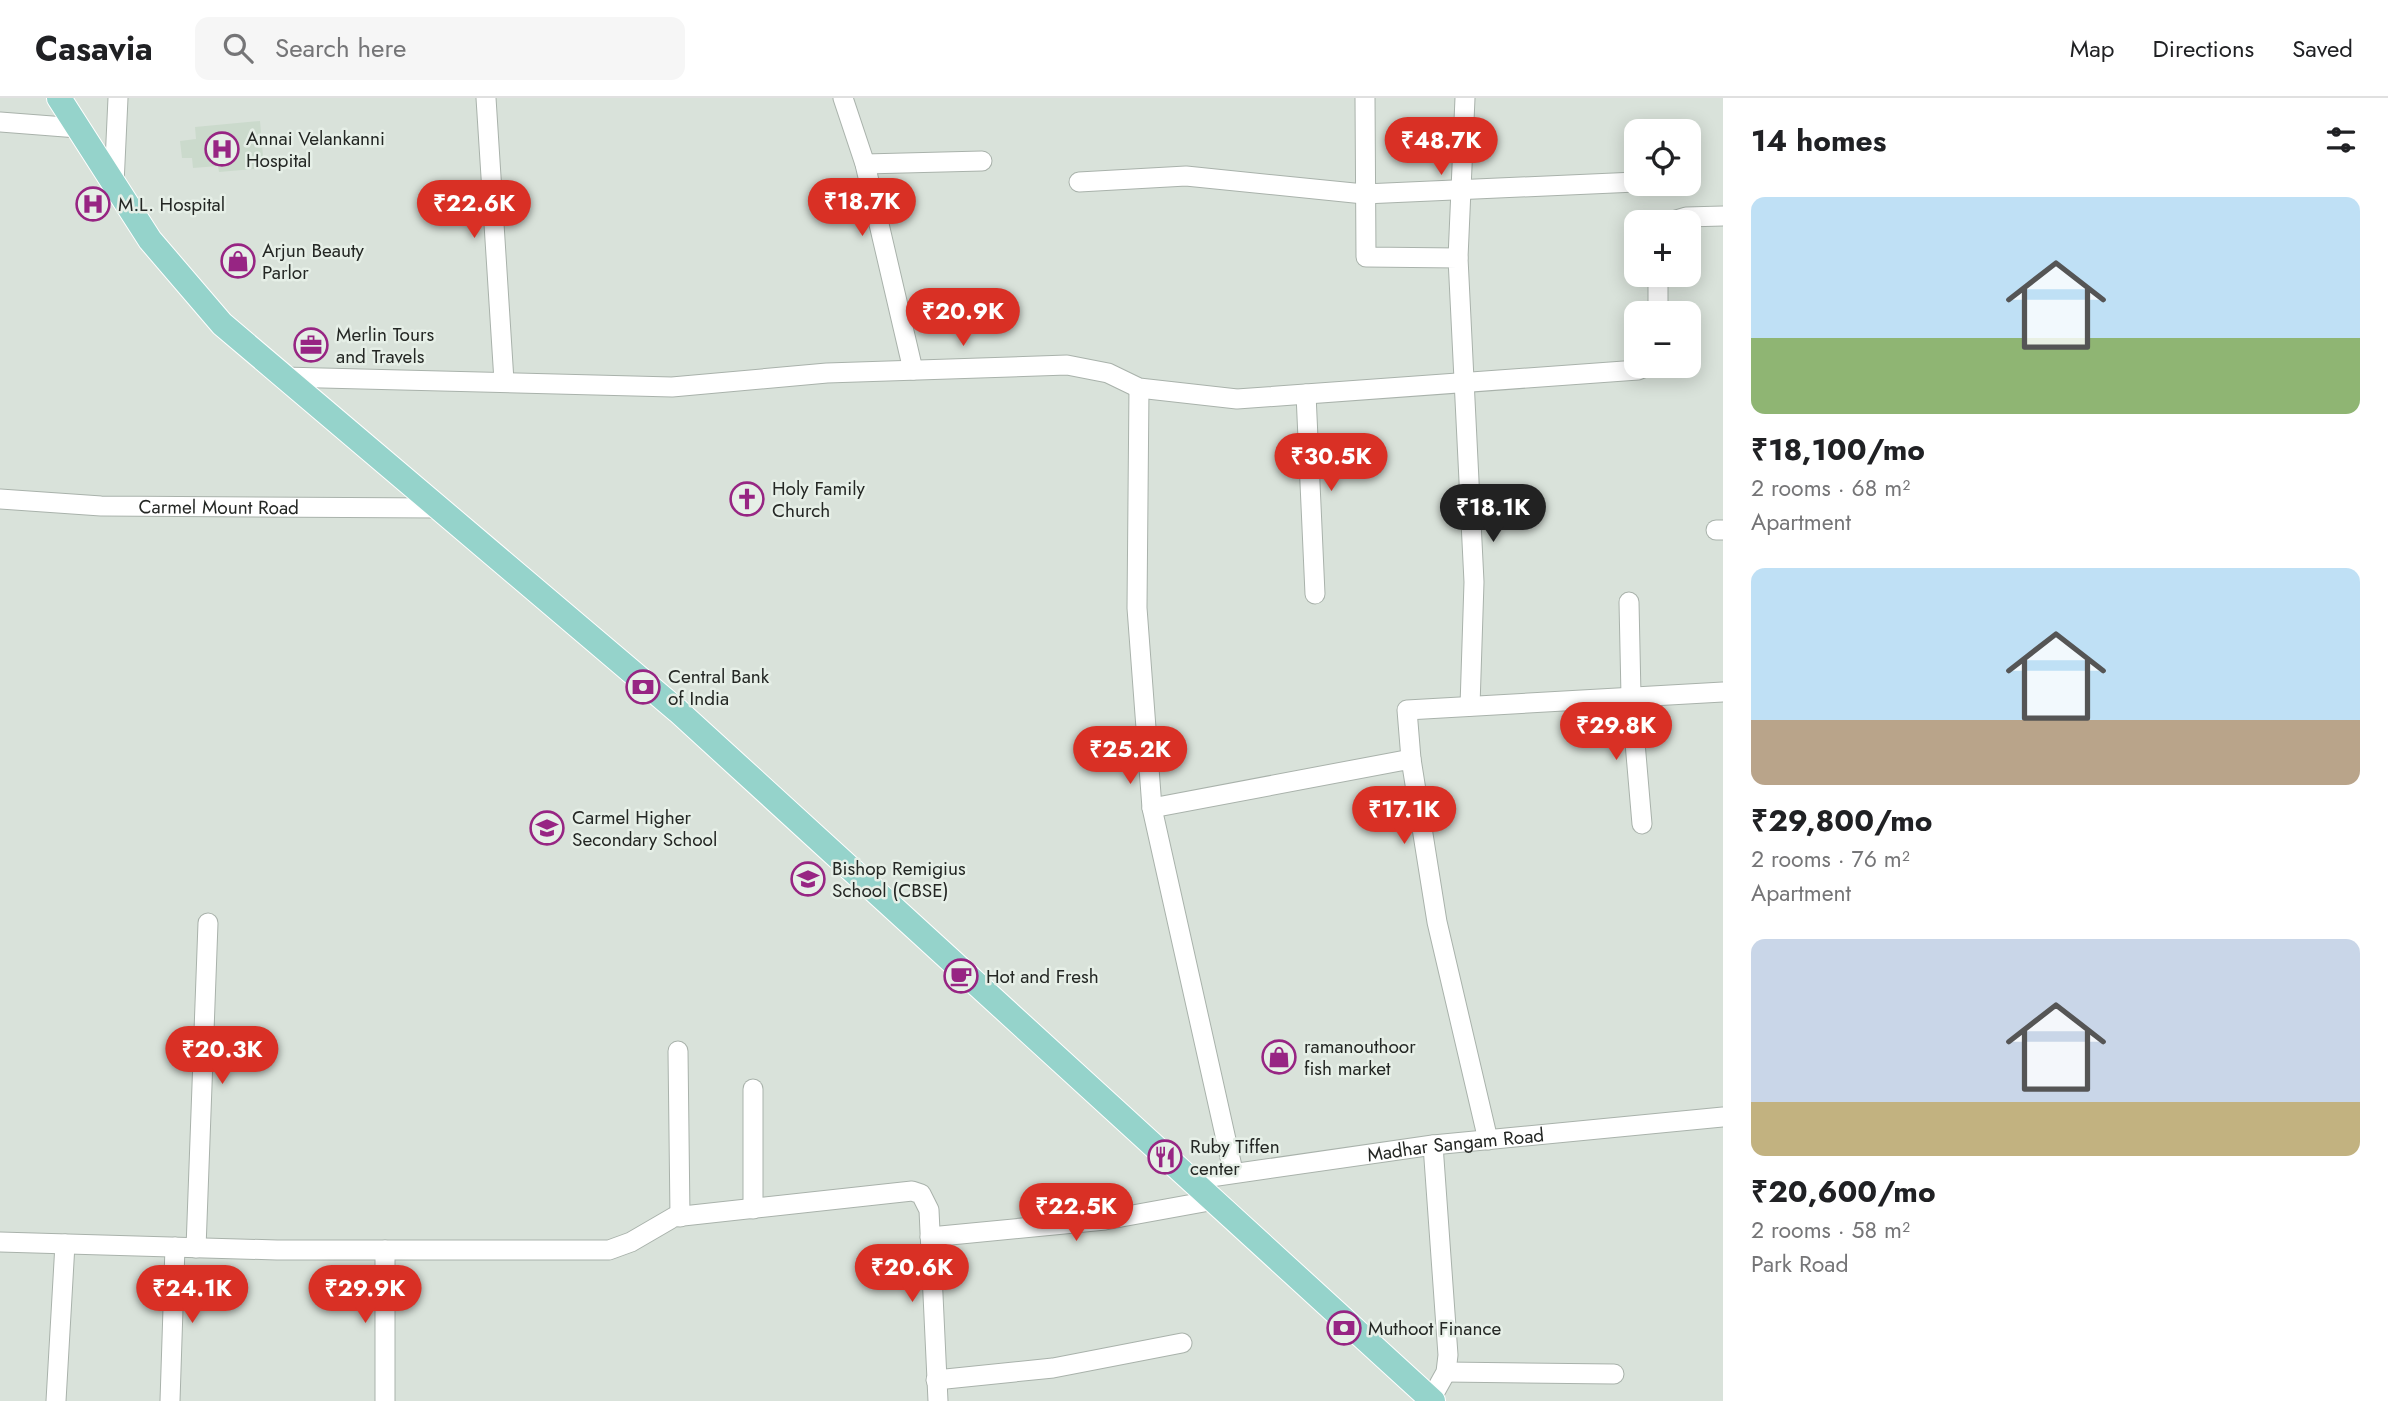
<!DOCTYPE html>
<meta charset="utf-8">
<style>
body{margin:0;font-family:Jost,sans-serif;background:#f6f6f6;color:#202124;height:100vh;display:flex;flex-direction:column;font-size:26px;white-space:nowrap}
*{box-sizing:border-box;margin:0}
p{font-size:23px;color:#757577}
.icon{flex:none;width:38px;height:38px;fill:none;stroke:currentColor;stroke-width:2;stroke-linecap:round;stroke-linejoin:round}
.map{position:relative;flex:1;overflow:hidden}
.drawer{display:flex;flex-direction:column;background:#fff;width:665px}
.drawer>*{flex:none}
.controls{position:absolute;left:1624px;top:21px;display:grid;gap:14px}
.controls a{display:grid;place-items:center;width:77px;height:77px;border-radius:14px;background:#fff;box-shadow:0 4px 18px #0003;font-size:35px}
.price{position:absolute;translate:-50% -60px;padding:0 16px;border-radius:24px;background:#d93025;color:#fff;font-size:23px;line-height:46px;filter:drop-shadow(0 2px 4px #0008)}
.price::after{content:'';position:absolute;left:50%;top:42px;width:21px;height:16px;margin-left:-10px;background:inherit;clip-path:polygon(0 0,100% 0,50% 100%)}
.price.active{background:#222;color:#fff}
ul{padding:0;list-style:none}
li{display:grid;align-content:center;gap:14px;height:371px;padding:0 28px}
li span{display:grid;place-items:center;height:217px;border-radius:14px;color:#555}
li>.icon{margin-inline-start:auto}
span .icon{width:126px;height:126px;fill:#fffc;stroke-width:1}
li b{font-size:30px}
h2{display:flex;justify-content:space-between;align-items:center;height:84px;padding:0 28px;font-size:30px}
header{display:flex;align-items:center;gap:42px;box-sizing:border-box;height:98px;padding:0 35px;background:#fff;border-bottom:2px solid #e0e0e0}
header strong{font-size:33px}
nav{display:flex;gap:38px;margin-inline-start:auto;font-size:24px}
.search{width:490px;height:63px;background:#f6f6f6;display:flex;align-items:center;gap:18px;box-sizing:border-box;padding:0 24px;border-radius:14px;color:#757577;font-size:26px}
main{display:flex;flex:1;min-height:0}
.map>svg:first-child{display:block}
.built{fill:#cbdacc}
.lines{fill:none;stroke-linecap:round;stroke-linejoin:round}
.minor-casing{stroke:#a9b2ab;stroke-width:21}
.major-casing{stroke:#fff;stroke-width:26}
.minor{stroke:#fff;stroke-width:19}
.major{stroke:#95d3cb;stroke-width:24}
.labels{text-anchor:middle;stroke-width:5;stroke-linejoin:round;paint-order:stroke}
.poi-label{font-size:19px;fill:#242724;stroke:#e6efe7;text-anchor:start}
.street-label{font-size:19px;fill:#242724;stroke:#e6efe7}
</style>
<header>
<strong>Casavia</strong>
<div class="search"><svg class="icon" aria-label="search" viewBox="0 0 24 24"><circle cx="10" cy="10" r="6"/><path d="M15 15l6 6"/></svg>Search here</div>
<nav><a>Map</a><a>Directions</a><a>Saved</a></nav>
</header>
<main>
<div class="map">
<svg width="1723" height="1303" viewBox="0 0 1723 1303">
<rect width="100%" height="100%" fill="#d9e2da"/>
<path class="built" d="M260,23L264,70L219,74L218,68L193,70L192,60H182L180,43L196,41L195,29Z"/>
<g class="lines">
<defs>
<g id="minor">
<path d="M486,0L504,283"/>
<path d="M843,0L865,66L913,272"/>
<path d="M1365,0L1366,159L1458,160L1474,484L1470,608"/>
<path d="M0,24L78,30"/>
<path d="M865,66L982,63"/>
<path d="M1079,84L1186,78L1364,96L1636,84"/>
<path d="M114,86L118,0"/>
<path d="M1669,124L1686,119L1723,118"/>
<path d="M1458,160L1465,0"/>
<path d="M1658,215V177"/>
<path d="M283,279L672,289L827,275L1067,267L1108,275L1139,290L1237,301L1638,272L1648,268"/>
<path d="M1139,290L1137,510L1152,710L1233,1073"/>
<path d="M1306,296L1315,496"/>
<path id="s1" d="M0,401L101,408L439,410"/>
<path d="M1716,432H1723"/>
<path d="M1629,504L1631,598L1642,726"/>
<path d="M1411,661L1407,612L1723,594"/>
<path d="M1152,710L1411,661L1437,824L1488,1042"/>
<path d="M678,953L680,1119"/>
<path id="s2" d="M1190,1082L1433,1047L1723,1019"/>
<path d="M753,1111V991"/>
<path d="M930,1139L1105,1122L1215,1102"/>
<path d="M0,1144L277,1152H609L631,1144L674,1119L912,1093L921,1096L929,1112L938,1303"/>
<path d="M196,1150L208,825"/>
<path d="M1446,1274L1614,1276"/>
<path d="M936,1282L1053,1270L1182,1245"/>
<path d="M1431,1301L1446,1274L1448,1257L1433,1047"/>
<path d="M56,1303L65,1146"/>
<path d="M170,1303L175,1149"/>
<path d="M385,1303V1152"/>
</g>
<path id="major" d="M59,0L150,142L222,226L678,613L1433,1303"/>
</defs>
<use href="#minor" class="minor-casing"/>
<use href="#major" class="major-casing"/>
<use href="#minor" class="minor"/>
<use href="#major" class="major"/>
</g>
<defs>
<symbol id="hospital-ring" viewBox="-11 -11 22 22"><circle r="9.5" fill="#e6efe7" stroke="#972583" stroke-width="1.5"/><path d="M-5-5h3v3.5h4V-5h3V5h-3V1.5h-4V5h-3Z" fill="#972583"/></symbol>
<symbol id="shop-ring" viewBox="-11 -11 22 22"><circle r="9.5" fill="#e6efe7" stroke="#972583" stroke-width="1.5"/><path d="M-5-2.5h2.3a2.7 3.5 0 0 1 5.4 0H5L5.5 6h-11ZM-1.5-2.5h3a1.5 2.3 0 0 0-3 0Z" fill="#972583"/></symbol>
<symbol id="office-ring" viewBox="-11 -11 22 22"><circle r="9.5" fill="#e6efe7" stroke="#972583" stroke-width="1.5"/><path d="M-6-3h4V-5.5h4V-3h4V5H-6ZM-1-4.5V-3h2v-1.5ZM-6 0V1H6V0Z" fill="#972583"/></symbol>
<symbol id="church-ring" viewBox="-11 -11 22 22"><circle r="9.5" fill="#e6efe7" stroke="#972583" stroke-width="1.5"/><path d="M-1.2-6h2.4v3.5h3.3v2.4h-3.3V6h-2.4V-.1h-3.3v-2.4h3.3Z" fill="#972583"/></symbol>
<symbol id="bank-ring" viewBox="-11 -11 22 22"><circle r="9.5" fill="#e6efe7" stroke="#972583" stroke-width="1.5"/><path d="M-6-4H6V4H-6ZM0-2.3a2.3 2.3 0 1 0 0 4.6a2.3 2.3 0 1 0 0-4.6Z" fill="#972583"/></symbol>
<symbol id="school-ring" viewBox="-11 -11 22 22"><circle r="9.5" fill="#e6efe7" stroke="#972583" stroke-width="1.5"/><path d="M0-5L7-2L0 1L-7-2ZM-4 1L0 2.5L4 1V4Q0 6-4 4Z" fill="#972583"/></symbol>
<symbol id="cafe-ring" viewBox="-11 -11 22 22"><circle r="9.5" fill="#e6efe7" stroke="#972583" stroke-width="1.5"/><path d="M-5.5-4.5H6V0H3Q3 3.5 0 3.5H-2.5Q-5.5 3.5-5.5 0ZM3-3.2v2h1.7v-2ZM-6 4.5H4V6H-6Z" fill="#972583"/></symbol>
<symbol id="restaurant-ring" viewBox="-11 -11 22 22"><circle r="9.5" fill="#e6efe7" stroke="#972583" stroke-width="1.5"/><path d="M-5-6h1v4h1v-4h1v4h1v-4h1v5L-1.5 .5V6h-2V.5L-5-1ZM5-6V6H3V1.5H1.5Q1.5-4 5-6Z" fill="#972583"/></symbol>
</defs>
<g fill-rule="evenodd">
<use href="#hospital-ring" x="203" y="32" width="38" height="38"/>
<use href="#hospital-ring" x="74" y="87" width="38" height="38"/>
<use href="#shop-ring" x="219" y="144" width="38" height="38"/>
<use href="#office-ring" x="292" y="228" width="38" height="38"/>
<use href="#church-ring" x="728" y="382" width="38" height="38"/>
<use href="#bank-ring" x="624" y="570" width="38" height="38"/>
<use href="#school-ring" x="528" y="711" width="38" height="38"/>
<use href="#school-ring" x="789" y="762" width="38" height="38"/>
<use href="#cafe-ring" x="942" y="859" width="38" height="38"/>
<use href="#shop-ring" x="1260" y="940" width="38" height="38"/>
<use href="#restaurant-ring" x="1146" y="1040" width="38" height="38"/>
<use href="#bank-ring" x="1325" y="1211" width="38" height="38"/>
</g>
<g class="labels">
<g class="poi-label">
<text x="246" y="47">Annai Velankanni<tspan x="246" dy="22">Hospital</tspan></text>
<text x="118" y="113">M.L. Hospital</text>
<text x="262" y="159">Arjun Beauty<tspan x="262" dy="22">Parlor</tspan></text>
<text x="336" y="243">Merlin Tours<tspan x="336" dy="22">and Travels</tspan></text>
<text x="772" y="397">Holy Family<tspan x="772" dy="22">Church</tspan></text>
<text x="668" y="585">Central Bank<tspan x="668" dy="22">of India</tspan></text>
<text x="572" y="726">Carmel Higher<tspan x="572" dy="22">Secondary School</tspan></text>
<text x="832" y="777">Bishop Remigius<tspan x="832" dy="22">School (CBSE)</tspan></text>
<text x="986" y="885">Hot and Fresh</text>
<text x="1304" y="955">ramanouthoor<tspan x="1304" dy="22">fish market</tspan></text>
<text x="1190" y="1055">Ruby Tiffen<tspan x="1190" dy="22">center</tspan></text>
<text x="1368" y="1237">Muthoot Finance</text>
</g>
<g class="street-label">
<text dy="7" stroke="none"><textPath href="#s1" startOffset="219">Carmel Mount Road</textPath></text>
<text dy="7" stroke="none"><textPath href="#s2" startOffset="268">Madhar Sangam Road</textPath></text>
</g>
</g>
</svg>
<div class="controls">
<a><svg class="icon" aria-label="locate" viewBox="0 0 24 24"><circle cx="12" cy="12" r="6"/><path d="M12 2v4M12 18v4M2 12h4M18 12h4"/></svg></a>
<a>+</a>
<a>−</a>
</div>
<b class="price" style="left:1441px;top:79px">₹48.7K</b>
<b class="price" style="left:862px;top:140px">₹18.7K</b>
<b class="price" style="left:474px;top:142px">₹22.6K</b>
<b class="price" style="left:963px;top:250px">₹20.9K</b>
<b class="price" style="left:1331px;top:395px">₹30.5K</b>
<b class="price active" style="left:1493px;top:446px">₹18.1K</b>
<b class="price" style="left:1616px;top:664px">₹29.8K</b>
<b class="price" style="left:1130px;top:688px">₹25.2K</b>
<b class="price" style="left:1404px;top:748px">₹17.1K</b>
<b class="price" style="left:222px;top:988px">₹20.3K</b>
<b class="price" style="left:1076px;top:1145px">₹22.5K</b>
<b class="price" style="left:912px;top:1206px">₹20.6K</b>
<b class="price" style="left:192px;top:1227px">₹24.1K</b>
<b class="price" style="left:365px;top:1227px">₹29.9K</b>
</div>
<section class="drawer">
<h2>14 homes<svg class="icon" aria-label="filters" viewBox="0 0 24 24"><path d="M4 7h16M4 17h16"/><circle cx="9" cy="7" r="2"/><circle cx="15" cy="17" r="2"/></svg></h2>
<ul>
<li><span style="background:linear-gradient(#bfe0f5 65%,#8fb573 0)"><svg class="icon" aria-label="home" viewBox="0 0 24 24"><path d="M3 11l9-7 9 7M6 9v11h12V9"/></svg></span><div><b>₹18,100/mo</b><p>2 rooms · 68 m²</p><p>Apartment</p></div></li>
<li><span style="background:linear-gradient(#bfe0f5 70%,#b9a48a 0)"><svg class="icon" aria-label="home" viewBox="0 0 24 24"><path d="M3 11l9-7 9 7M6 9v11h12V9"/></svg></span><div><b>₹29,800/mo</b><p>2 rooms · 76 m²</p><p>Apartment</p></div></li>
<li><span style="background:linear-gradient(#c9d6e8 75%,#c2b280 0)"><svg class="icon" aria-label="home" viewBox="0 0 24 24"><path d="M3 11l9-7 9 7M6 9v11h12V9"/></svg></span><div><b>₹20,600/mo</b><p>2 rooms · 58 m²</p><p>Park Road</p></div></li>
</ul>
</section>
</main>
